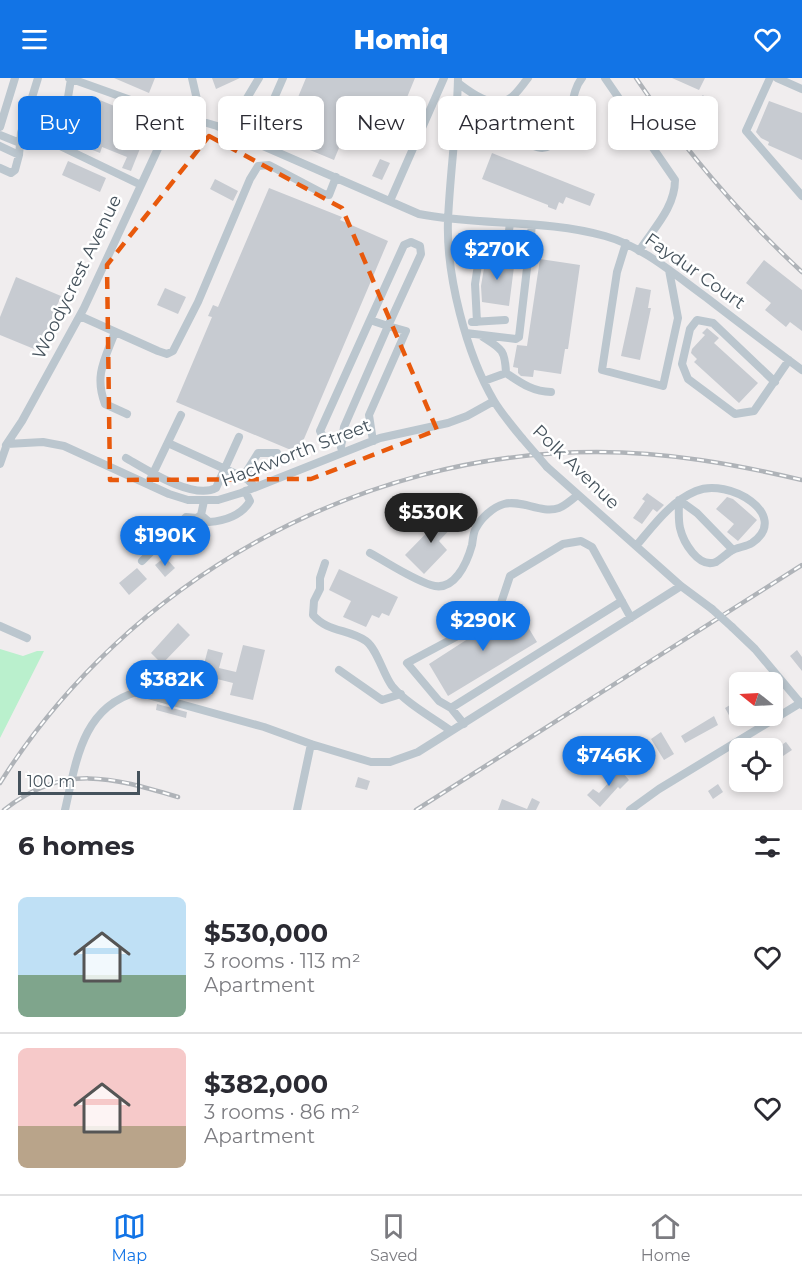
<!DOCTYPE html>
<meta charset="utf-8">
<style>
body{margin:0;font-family:Montserrat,sans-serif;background:#f2f2f3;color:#2b2b33;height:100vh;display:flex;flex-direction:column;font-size:22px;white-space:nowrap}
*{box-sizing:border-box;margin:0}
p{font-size:20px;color:#7c7c81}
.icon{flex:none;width:33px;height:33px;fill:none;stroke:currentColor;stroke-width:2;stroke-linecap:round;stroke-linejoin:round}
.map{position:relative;height:732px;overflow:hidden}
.side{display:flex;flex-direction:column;background:#fff;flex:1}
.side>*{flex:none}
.guide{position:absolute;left:18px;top:18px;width:766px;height:54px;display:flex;gap:12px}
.needle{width:39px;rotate:288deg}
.fabs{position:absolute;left:729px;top:594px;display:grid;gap:12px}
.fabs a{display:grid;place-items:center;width:54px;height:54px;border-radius:9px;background:#fff;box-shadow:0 3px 9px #0003;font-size:30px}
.scale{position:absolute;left:18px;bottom:15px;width:122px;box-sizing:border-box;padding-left:6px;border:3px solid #45525c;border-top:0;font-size:16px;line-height:21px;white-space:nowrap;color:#45525c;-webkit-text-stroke:4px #fff;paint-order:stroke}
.price{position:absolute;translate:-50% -51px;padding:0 14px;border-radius:21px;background:#1274e6;color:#fff;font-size:20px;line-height:39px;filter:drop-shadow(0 2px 3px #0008)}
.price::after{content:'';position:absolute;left:50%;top:36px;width:18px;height:14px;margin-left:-9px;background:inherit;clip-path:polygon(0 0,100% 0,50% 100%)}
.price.active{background:#222;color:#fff}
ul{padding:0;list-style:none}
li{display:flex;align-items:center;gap:18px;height:150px;padding:0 18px}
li+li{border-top:2px solid #e1e1e2}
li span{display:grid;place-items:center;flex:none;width:168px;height:120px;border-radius:9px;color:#555}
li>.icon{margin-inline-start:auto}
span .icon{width:72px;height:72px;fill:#fffc;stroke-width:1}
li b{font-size:26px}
h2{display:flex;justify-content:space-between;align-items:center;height:72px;padding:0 18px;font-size:26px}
.chip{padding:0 21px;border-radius:9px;background:#fff;box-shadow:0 3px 9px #0003;font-size:21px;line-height:54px}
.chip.active{background:#1274e6;color:#fff}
header{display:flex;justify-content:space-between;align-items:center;height:78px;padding:0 18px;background:#1274e6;color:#fff;font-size:27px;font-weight:800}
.dock{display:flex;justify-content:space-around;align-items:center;height:84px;border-top:2px solid #e1e1e2;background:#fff;font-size:16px;color:#7c7c81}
.dock a{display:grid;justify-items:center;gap:3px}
.dock .active{color:#1274e6}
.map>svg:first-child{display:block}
.green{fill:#baf0cd}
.building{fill:#c7cbd1}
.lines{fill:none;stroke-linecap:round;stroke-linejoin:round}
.minor{stroke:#bbc6ce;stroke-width:8}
.rail-casing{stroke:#afb3b8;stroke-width:4.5}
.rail{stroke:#fff;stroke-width:2;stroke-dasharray:7;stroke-linecap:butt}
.minor-bridge{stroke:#bbc6ce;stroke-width:8}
.marked{fill:none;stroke:#e8590c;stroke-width:4.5;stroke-dasharray:12 8;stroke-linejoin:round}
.labels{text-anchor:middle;stroke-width:5;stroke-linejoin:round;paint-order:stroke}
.street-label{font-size:18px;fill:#45525c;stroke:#fff}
</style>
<header><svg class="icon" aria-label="menu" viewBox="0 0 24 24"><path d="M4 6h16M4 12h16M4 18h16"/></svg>Homiq<svg class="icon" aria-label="heart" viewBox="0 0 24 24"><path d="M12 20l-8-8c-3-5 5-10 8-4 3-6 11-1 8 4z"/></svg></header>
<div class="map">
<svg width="802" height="732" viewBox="0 0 802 732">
<rect width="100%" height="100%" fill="#f0edee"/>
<path class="green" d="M0,571L23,578L37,573H44L0,660Z"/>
<path class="building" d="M114,0H155L149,15Z
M212,0H240L216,11Z
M306,0H415L396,46L405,50L398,66L381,59L378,66L346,53L334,82L281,60Z
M672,0H705L699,12Z
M703,17L713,29L702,39L692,27Z
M90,18L146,41L140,56L145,58L131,93L122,90L127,79L102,69L100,75L75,65L81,51L72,47L79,30L85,32Z
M769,23L802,35V82L768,67L769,64L761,60L756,54Z
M492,75L595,116L590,128L566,119L563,126L559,124L556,132L548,129V127L482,101Z
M380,81L390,85L382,102L372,98Z
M68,83L106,100L100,114L62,97Z
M215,101L238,113L233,123L210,111Z
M269,110L342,139L340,142L388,163L298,375L176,324L212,239L208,238L213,227L218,229Z
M486,178L515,181L509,228L482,224L481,208Z
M540,181L580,187L568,271H565L561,296L534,292L533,299L521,298L518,295V290L513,289L517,267L527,268Z
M764,182L802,212V253L790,244L786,249L765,232L771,225L746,205Z
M16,199L61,218L39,273L0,257V239Z
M636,209L651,212L648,230H651L640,282L621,278Z
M165,210L186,219L178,236L157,227Z
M707,250L719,260L714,265L758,305L739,325L694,284L697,281L691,275L692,271L705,257L702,255Z
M647,415L664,427L657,434L653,431L642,446L633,440L645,423L642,421Z
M727,419L733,421L757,442L738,463L727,454L734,446L716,431Z
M448,433L458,443L439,463L447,472L424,496L405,477Z
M189,446H197L203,450L190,471L178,463Z
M165,479L175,490L165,499L155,487Z
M137,490L147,501L129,517L119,505Z
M339,491L398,519L389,538L382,535L379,540L372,537L366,549L343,539L351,523L329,512Z
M516,529L537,564L448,618L429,586L477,555L500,543L503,538Z
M178,545L190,557L162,586L151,575Z
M243,567L265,572L253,622L230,617L233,605L217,601L213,616L198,612L202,596L195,594L197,584L204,586L208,571L223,575L219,590L236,594Z
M797,572L802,579V593L790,578Z
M735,624L740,634L730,639L725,630Z
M157,626L187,634L186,640L156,632Z
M714,638L718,647L685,665L681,658Z
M661,654L674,676L664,682L651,661Z
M786,664L792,672L777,682L772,673Z
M648,680L652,689L642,695L637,686Z
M617,688L629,702L620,711L618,709L600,729L587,717L593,711L599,715L612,701L607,697Z
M358,699L370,703L367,712L355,709Z
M718,706L723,714L713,721L708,713Z
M532,720L540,724L536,732H498L502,721L527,731Z"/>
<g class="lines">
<path class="minor" d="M69,0L139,25L217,48L419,136C480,148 545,141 605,158C644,169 675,197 707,220C738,244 770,268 802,292
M192,0L202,43
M458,0C457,48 450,95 448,142C446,197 466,275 494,323C502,336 512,348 522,360
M605,0L675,102C675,130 653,151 639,173
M770,0L746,53L802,118
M777,0L802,11
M71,1L60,68L141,107
M458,5C471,15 492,31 509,21C516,17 523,6 528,0
M456,31C472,39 529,70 542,70C555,69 564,55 568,44C573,30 572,12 582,0
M262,48L283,0
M0,49L15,0
M231,54L244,25L259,0
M0,57L20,65
M0,68L19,77
M0,90L11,95L15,92L19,77L21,55L38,0
M390,123L444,0
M626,165L617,194L602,292L663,308L678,240L669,192
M80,238L158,273L167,276L173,273L198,224L250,101L258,88L269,87L324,116L329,117L336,99
M472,244L505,242
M477,244L475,206L480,174L487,169L507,168L510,145
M115,254C105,281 94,297 105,326L127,336
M466,255L516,261L519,259L532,147
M483,259C502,271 505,272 506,295L484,303
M506,295C521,305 533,314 551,314
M775,304L713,245L697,242L690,251L682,286L688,301L735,336L754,333L789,282
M342,364C334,362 323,362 320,353L370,242L388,248L421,176L420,168L411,164L404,167L370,242
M168,365L247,401L255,409
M6,367L22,343L84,230L174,36
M341,369L344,349L388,248L406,253L369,337L373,363
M126,380C147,392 193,422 216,410L239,359
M0,386L7,366L43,364L64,368L169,416L188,422H218L241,415L380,360L448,345L467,338L494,323
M547,389L681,508L712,531
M243,399L258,375H277
M148,406L181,337
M201,437L209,444C225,443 242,437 250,423L245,413
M636,468C654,447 670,424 696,413C728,399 792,437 752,465C746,469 737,469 731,473C726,476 721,481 716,484C698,491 683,463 680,450C678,441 679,431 679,422L697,435L733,472
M370,475C390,486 410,500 431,507C454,515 467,485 472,467C473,461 473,455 476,450C481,440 493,429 504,426C521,421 541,436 559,430C565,428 572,421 578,417
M142,483L186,439L197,440L201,437L204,423
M325,485L320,500V511L314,523L313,537C327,554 349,551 366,563C377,571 383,596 392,608C406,625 433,640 451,653
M0,548L27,560
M732,549L755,571L802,627
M339,592L382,622L401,616
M451,630L622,523
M464,646L451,630L439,623L407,585L497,537L510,498L563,466L581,463L592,469L631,540
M65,732C76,684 82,629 137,614L264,649L311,666L371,684H390L418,674L681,508
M297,732L311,666
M630,732L659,711L802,624"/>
<defs>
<path id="rail" d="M636,0C684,71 739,136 802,194
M0,705C127,503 358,374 597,374C667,374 734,386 802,402
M4,732C64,685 111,699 178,719
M416,732L802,487"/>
</defs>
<use href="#rail" class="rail-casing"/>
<use href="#rail" class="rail"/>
<path class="minor-bridge" d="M522,360L547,389
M712,531L732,549"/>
</g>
<path class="marked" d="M209,58L342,130L437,352L311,401L110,402L107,187Z"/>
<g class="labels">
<g class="street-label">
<text transform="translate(695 193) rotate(35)" y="6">Faydur Court</text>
<text transform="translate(77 199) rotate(-64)" y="6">Woodycrest Avenue</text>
<text transform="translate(296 375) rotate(-21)" y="6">Hackworth Street</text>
<text transform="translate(576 389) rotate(44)" y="6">Polk Avenue</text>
</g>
</g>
</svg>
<div class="fabs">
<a><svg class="needle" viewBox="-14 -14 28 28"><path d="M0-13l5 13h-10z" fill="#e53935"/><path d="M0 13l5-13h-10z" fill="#7c7c81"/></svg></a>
<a><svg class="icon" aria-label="locate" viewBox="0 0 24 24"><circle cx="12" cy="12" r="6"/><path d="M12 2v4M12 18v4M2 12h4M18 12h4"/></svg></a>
</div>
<div class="scale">100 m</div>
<b class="price" style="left:497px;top:203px">$270K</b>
<b class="price active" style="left:431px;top:466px">$530K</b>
<b class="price" style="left:165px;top:489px">$190K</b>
<b class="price" style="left:483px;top:574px">$290K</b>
<b class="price" style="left:172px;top:633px">$382K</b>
<b class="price" style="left:609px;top:709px">$746K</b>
<div class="guide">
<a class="chip active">Buy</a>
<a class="chip">Rent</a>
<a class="chip">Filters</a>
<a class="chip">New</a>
<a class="chip">Apartment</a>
<a class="chip">House</a>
</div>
</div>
<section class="side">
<h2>6 homes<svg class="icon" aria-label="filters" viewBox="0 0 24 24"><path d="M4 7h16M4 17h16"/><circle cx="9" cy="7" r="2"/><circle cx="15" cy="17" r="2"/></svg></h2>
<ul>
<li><span style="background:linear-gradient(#bfe0f5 65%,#7fa58c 0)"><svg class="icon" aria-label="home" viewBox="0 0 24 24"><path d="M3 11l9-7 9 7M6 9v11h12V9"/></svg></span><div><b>$530,000</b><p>3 rooms · 113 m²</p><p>Apartment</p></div><svg class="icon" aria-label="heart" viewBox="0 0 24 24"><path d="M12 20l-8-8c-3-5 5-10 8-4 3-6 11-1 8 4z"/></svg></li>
<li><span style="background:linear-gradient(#f6c9c9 65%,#b9a48a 0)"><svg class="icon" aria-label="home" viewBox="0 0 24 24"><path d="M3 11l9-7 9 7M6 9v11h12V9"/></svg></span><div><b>$382,000</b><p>3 rooms · 86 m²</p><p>Apartment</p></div><svg class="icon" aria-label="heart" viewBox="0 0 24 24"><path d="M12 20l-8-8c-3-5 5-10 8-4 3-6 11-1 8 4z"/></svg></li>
</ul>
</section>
<nav class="dock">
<a class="active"><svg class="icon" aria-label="map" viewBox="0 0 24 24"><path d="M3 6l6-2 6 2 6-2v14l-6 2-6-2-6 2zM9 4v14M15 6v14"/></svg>Map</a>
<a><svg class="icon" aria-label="saved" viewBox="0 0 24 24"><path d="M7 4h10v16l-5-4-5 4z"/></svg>Saved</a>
<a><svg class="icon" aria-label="home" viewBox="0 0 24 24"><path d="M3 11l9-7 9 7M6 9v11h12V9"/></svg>Home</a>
</nav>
